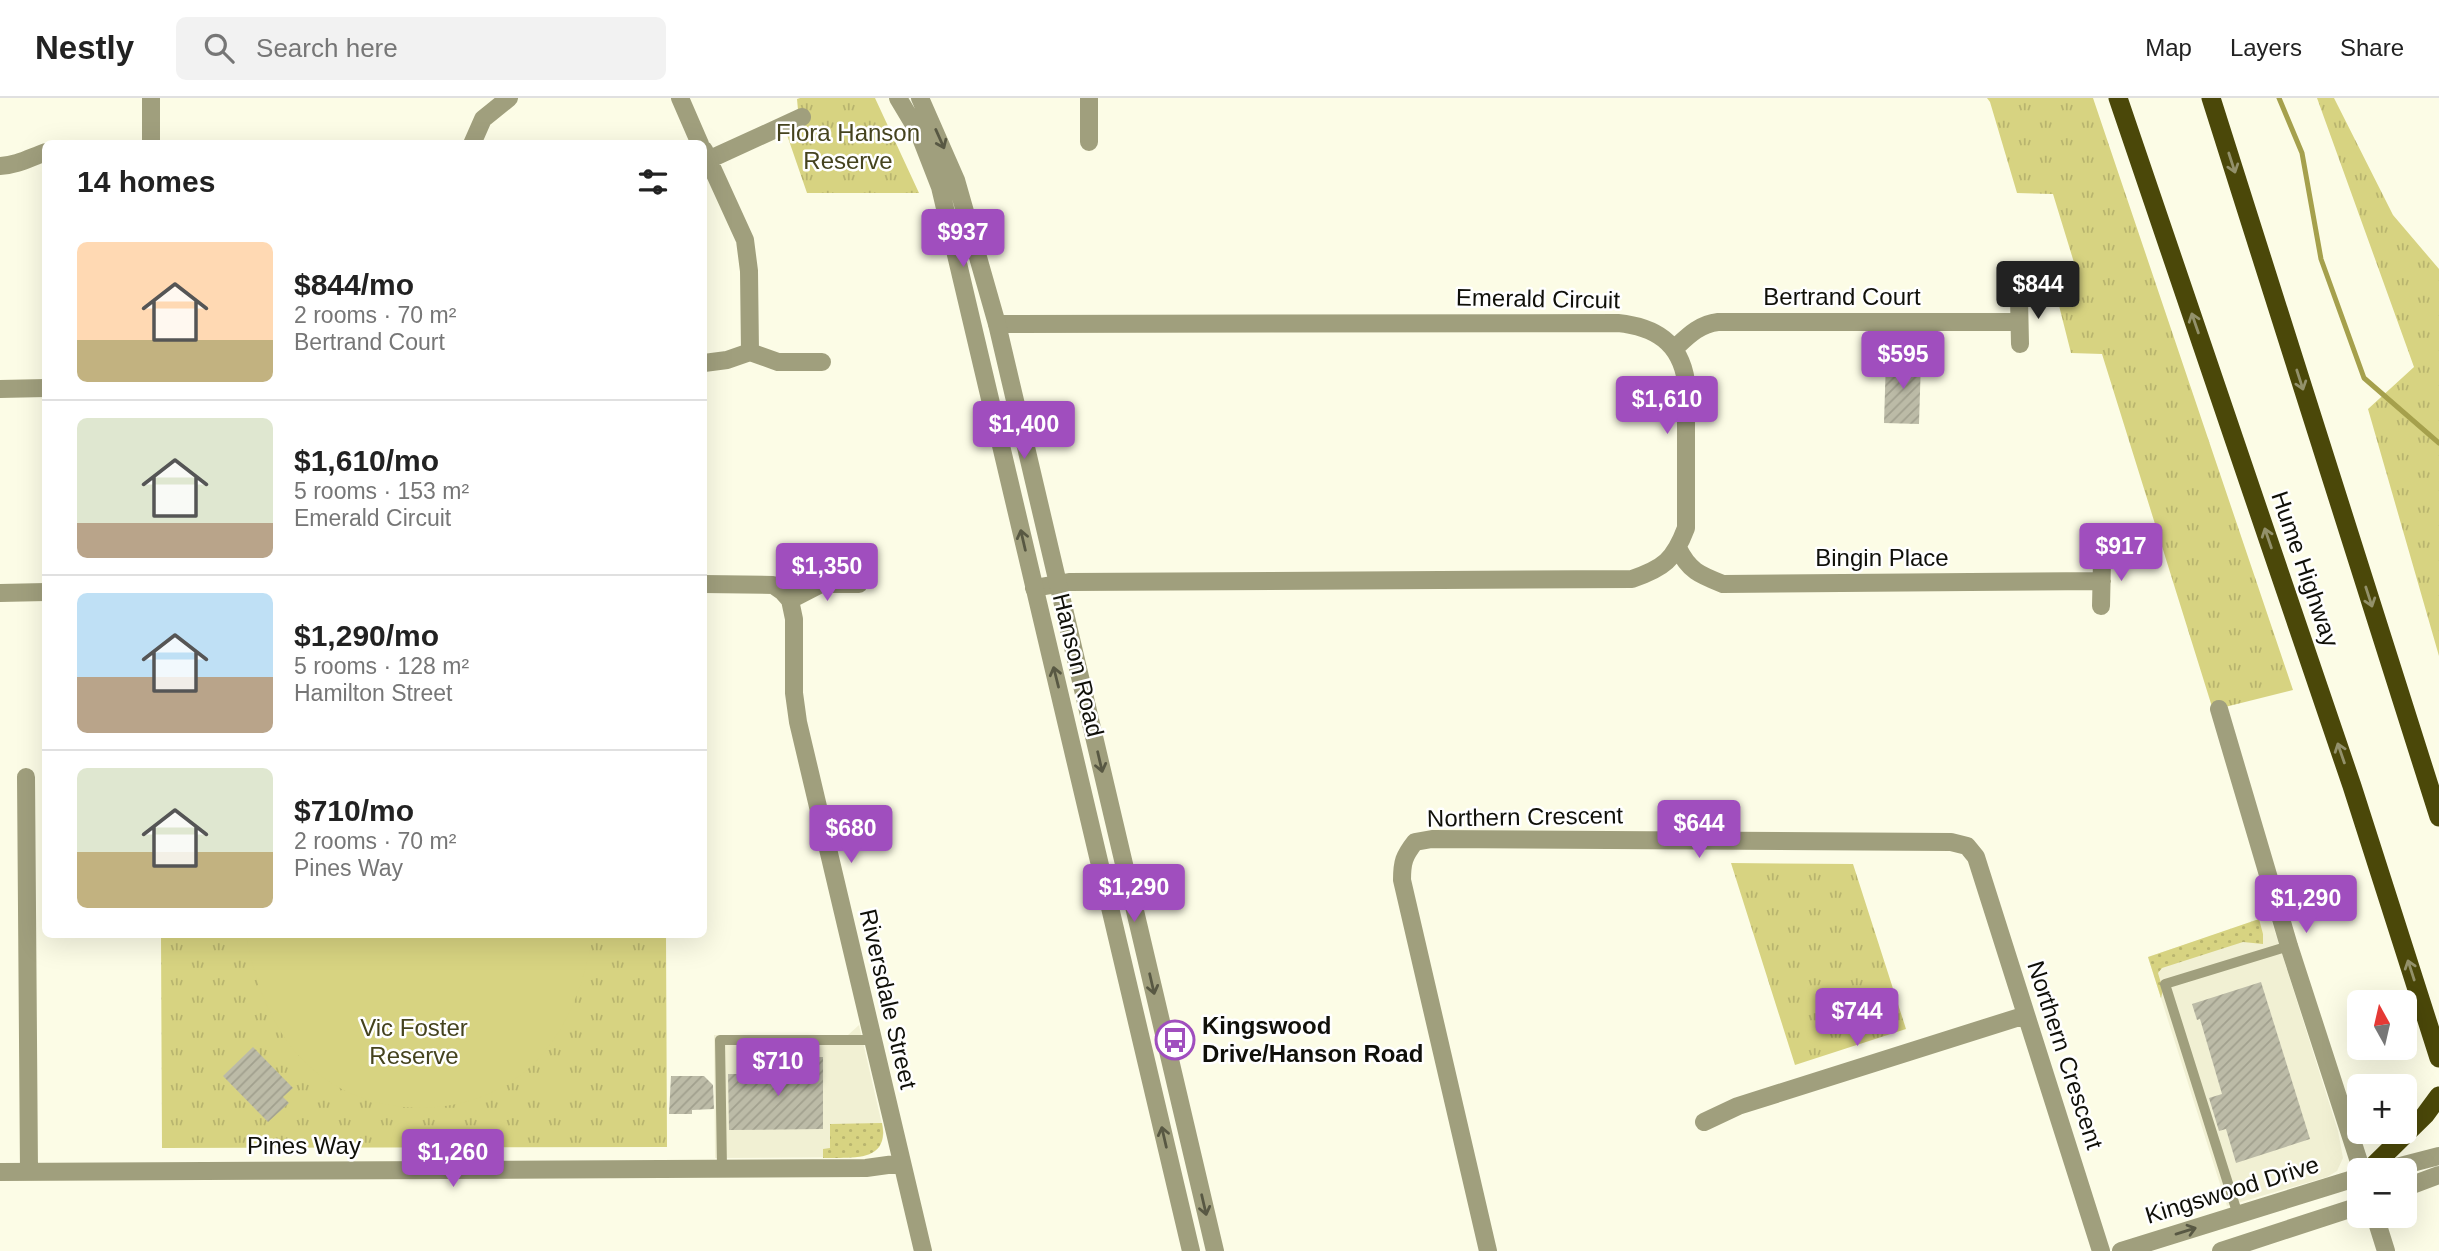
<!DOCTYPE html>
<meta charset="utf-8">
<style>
body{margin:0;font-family:Helvetica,sans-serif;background:#f2f2f2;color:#222;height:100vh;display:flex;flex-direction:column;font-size:26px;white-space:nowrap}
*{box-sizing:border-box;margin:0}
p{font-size:23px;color:#767676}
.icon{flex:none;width:38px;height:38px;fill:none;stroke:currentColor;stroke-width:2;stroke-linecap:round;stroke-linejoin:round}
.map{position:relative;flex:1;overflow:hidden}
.sheet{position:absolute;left:42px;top:42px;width:665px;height:798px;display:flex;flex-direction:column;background:#fff;border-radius:10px;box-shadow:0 7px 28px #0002}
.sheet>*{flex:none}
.needle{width:46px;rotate:352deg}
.controls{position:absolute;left:2347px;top:892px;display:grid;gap:14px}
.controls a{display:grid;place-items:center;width:70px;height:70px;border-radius:10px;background:#fff;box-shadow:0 7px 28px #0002;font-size:35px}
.price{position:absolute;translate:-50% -60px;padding:0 16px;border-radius:7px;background:#a04ebe;color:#fff;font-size:23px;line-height:46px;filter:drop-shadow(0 2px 4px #0008)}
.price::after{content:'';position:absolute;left:50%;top:42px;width:21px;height:16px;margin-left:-10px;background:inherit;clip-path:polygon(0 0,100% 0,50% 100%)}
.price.current{background:#222;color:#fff}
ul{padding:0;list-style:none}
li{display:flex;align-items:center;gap:21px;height:175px;padding:0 35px}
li+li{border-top:2px solid #e0e0e0}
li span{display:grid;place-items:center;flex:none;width:196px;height:140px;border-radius:10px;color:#555}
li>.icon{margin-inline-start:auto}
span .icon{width:84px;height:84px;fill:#fffc;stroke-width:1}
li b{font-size:30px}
h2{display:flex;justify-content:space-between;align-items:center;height:84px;padding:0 35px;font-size:30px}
header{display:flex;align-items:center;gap:42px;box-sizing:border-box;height:98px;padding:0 35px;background:#fff;border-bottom:2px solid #e0e0e0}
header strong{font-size:33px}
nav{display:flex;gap:38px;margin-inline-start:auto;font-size:24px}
.search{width:490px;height:63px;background:#f2f2f2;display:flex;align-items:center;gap:18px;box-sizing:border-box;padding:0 24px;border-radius:10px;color:#767676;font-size:26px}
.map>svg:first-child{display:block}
.built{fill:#f1f0d3}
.grass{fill:url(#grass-dots)}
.park{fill:url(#park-tufts)}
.pitch{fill:#d7d381}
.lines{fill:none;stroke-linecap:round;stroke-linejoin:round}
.stream{stroke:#a5a04c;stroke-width:5}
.building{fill:url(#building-hatch)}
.service{stroke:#a09f7d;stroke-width:10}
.minor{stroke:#a09f7d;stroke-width:18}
.tertiary{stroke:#a09f7d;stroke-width:18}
.trunk{stroke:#4b4809;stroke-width:19}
.oneway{stroke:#585843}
.oneway2{stroke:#93916b}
.labels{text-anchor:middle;stroke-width:5;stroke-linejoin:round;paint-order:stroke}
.park-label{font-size:24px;fill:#45431e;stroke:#fff}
.street-label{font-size:24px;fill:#101009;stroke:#fff}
.poi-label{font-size:24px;font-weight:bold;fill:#101009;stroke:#fff;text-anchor:start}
</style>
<header>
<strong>Nestly</strong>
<div class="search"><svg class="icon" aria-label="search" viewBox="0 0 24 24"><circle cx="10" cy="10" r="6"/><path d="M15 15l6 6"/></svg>Search here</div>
<nav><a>Map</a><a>Layers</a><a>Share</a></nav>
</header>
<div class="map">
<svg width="2439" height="1153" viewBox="0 0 2439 1153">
<defs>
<pattern id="grass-dots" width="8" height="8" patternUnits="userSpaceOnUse" patternTransform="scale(1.75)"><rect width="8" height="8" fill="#d7d381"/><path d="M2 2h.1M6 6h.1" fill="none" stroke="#b8b46e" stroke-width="1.8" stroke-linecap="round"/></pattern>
<pattern id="park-tufts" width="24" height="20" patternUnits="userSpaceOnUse" patternTransform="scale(1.75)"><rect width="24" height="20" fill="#d7d381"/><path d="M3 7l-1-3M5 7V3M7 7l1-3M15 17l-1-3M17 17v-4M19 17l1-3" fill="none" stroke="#b8b46e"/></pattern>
<pattern id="building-hatch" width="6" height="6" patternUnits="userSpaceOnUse" patternTransform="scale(1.75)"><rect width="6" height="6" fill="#bcbba7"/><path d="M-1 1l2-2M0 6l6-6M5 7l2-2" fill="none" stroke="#a1a08e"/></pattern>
</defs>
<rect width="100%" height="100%" fill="#fcfce6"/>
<path class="built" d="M2270,818L2338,1033L2343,1060L2337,1073L2327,1079L2227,1108L2148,859Z
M859,927L884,1035L882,1042L875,1053L859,1059L715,1060L714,937H848Z"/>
<path class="grass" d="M2259,821L2263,836V846L2243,844L2162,870L2158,875L2163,892L2161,900L2148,859Z
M882,1025C890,1066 850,1059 823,1060V1051L830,1050V1026Z"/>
<path class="park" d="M800,0H875L919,95H807L786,34L798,12L797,1Z
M1987,0H2093L2293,592L2213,612L2102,256L2071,255L2050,172L2076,171L2053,96L2017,95L1990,4Z
M2317,0H2334L2393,117L2439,171V558L2368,311L2414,269Z
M1731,765L1853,766L1906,931L1795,967Z
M161,837H666L667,1049L162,1050Z"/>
<path class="pitch" d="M246,837V836L593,837C585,880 571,924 541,958C481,1026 364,1027 302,961C270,928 254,881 246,837Z
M547,980H567V1006H547Z"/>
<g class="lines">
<path class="stream" d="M2279,0L2302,55L2321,161L2364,280L2439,345"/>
</g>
<path class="building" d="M1886,261L1921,262L1919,326L1884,325Z
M2261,884L2310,1041L2236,1065L2226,1031L2219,1033L2209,1000L2222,996L2200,921L2197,922L2192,906Z
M253,949L293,990L283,999L289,1005L268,1024L223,978Z
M807,959H823V1031L729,1032L728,976H766L767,970L807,968Z
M671,978H704L713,987L714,1011L692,1012V1016H669Z"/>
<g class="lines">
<path class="service" d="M722,1071L720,942H872
M2238,1117L2165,886L2289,848"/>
<path class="minor" d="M151,0V46
M680,0L700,46
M1089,0V44
M472,46L483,21L509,0
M704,52L745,142L749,173L750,254
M708,62L802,19
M0,68C18,67 29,60 46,54
M2019,200L2020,246
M997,226L1618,225C1655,229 1680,244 1686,283V430C1674,462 1664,470 1632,481L1069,484L1034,490
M1674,251C1687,239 1699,226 1718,224H2019
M704,265L727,262L750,254L778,264H822
M0,291L46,290
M1678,450C1689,473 1700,477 1723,486L2102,483
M704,486L773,487L783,494L790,502L794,521V595L798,624L923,1153
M0,495L46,494
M790,502L821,486H859
M2101,508L2102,463
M2219,611L2289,848L2362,1073
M26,679L29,1073
M1704,1024L1738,1008L2026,917
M0,1074L866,1070L902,1065
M2375,1118L2386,1153
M1488,1153L1402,782C1402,764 1404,758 1415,744L1432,741L1951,744L1967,748L1976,759L2101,1153"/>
<path class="tertiary" d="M898,0L919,35L940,89L1191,1153
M920,0L956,82L997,226L1215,1153
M2381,1073L2439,1058
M2404,1090L2439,1077
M2121,1153L2359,1079
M2221,1153L2359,1108"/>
<path class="trunk" d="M2118,0L2352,688L2439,960
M2211,0L2439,719
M2368,1073L2425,1017L2439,998"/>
</g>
<defs><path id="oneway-shaft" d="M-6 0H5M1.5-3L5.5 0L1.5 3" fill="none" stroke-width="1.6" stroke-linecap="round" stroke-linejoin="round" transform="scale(1.75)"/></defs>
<g class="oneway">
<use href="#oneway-shaft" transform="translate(940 41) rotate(66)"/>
<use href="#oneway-shaft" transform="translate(1023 442) rotate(-103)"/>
<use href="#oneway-shaft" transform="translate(1056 579) rotate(-104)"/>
<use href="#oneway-shaft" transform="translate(1100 664) rotate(77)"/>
<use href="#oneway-shaft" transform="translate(1152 886) rotate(77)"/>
<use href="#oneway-shaft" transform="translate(1164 1039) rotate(-103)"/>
<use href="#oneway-shaft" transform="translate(1204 1107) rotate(77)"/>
<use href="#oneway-shaft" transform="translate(2186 1133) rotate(-17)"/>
</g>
<g class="oneway2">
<use href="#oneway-shaft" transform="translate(2232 65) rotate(72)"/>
<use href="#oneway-shaft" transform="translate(2195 225) rotate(-109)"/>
<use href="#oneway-shaft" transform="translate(2300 282) rotate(72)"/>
<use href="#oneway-shaft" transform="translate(2268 440) rotate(-109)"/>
<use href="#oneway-shaft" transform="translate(2369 499) rotate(72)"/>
<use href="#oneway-shaft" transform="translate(2341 655) rotate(-109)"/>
<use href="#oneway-shaft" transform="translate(2411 872) rotate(-108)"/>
</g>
<defs>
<symbol id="bus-ring" viewBox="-11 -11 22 22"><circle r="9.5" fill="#fff" stroke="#a04ebe" stroke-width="1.5"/><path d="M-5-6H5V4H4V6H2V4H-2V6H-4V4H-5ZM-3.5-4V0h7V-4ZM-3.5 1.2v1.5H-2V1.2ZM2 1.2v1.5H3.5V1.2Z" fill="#a04ebe"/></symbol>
</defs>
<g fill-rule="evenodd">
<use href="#bus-ring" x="1153" y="920" width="44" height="44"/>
</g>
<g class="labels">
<g class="park-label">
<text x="848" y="43">Flora Hanson<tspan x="848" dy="28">Reserve</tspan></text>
<text x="414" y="938">Vic Foster<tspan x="414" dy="28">Reserve</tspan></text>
</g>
<g class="street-label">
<text x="1842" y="207">Bertrand Court</text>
<text transform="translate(1538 201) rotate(1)" y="8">Emerald Circuit</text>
<text x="1882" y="468">Bingin Place</text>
<text transform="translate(2305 471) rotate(71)" y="8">Hume Highway</text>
<text transform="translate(1078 567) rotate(76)" y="8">Hanson Road</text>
<text transform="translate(1525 719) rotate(-1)" y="8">Northern Crescent</text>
<text transform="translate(888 901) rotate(77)" y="8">Riversdale Street</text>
<text transform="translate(2065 957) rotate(72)" y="8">Northern Crescent</text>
<text x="304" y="1056">Pines Way</text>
<text transform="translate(2232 1092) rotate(-17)" y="8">Kingswood Drive</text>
</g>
<g class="poi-label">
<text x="1202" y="936">Kingswood<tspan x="1202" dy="28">Drive/Hanson Road</tspan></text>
</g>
</g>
</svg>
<div class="controls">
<a><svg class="needle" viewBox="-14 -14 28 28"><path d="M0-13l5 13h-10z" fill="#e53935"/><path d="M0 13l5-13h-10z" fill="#767676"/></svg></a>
<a>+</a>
<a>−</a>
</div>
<b class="price" style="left:963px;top:171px">$937</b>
<b class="price current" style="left:2038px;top:223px">$844</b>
<b class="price" style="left:1903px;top:293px">$595</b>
<b class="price" style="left:1667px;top:338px">$1,610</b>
<b class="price" style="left:1024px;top:363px">$1,400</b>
<b class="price" style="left:2121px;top:485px">$917</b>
<b class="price" style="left:827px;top:505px">$1,350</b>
<b class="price" style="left:1699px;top:762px">$644</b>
<b class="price" style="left:851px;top:767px">$680</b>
<b class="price" style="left:1134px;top:826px">$1,290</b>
<b class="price" style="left:2306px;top:837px">$1,290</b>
<b class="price" style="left:1857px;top:950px">$744</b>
<b class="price" style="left:778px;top:1000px">$710</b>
<b class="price" style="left:453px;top:1091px">$1,260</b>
<section class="sheet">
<h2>14 homes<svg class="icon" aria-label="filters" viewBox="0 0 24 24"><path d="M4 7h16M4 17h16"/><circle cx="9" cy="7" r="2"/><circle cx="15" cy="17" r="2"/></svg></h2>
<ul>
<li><span style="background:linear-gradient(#ffd9b3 70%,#c2b280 0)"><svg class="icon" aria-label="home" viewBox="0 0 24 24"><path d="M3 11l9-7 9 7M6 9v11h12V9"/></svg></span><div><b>$844/mo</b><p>2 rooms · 70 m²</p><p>Bertrand Court</p></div></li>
<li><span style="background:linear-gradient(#dfe7d0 75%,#b9a48a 0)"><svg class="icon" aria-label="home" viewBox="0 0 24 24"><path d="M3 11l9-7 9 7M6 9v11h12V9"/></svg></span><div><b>$1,610/mo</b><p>5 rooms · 153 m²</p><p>Emerald Circuit</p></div></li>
<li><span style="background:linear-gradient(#bfe0f5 60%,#b9a48a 0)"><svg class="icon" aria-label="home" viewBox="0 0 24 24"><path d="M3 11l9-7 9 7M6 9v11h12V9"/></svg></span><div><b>$1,290/mo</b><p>5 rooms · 128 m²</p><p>Hamilton Street</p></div></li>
<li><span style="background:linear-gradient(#dfe7d0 60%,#c2b280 0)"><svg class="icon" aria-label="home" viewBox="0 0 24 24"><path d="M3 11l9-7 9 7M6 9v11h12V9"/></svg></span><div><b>$710/mo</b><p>2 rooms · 70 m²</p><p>Pines Way</p></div></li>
</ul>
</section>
</div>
